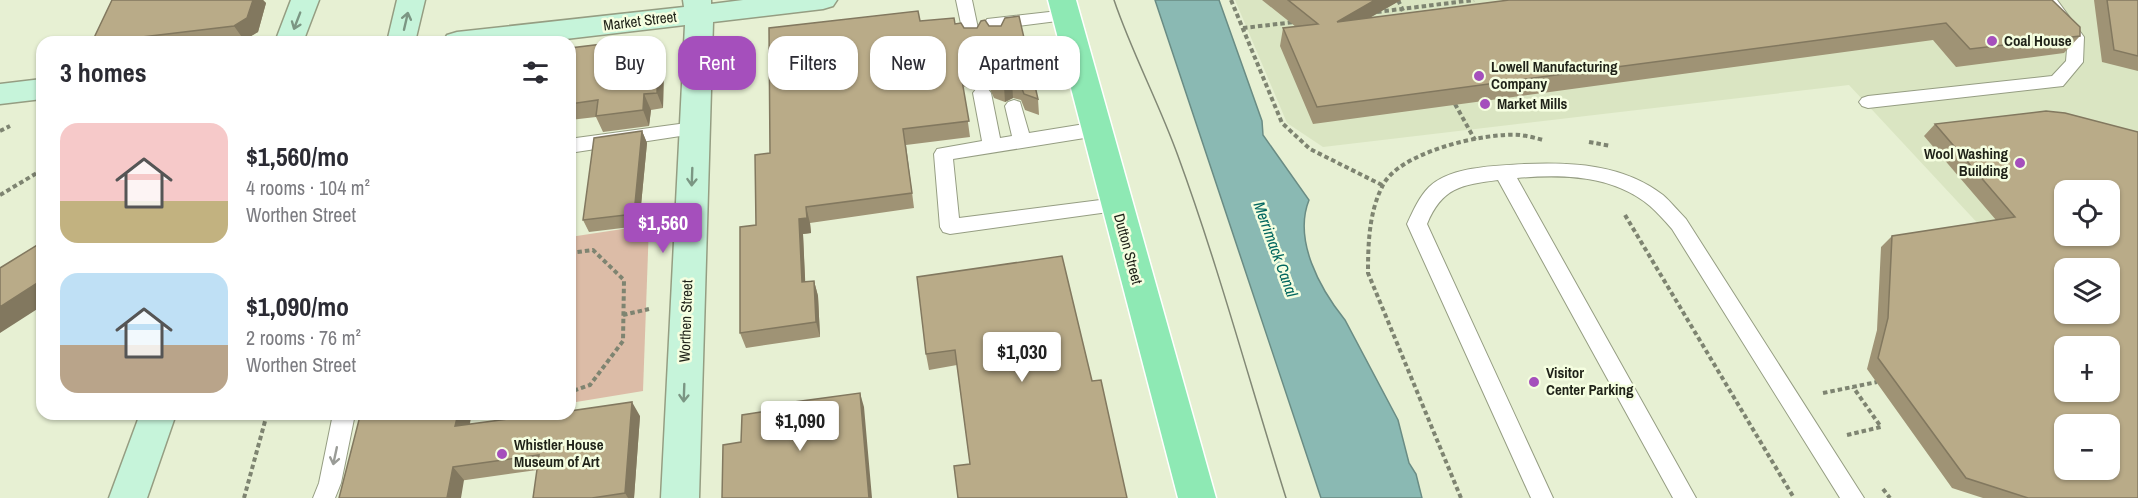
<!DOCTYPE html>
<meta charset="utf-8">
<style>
body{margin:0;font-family:"Archivo Narrow",sans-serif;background:#f2f2f3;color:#2b2b33;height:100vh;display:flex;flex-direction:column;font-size:22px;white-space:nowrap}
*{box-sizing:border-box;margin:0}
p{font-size:20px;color:#7c7c81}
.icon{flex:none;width:33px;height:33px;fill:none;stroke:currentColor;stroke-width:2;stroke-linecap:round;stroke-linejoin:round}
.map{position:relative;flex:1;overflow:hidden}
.details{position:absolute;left:36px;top:36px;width:540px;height:384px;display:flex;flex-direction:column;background:#fff;border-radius:18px;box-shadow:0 2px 4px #0004}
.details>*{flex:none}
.banner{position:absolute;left:594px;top:36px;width:570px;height:54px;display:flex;gap:12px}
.fabs{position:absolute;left:2054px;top:180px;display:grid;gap:12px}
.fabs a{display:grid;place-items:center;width:66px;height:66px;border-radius:12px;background:#fff;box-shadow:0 2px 4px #0004;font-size:30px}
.price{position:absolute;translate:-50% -51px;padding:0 14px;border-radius:6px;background:#fff;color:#222;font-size:20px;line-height:39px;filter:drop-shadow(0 2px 3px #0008)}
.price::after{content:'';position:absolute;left:50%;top:36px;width:18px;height:14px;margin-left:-9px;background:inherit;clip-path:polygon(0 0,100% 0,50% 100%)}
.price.current{background:#a54fbc;color:#fff}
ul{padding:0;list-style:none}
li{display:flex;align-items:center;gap:18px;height:150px;padding:0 24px}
li span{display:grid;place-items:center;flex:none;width:168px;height:120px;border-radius:18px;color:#555}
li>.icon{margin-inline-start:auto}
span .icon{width:72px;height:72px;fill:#fffc;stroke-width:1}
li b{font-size:26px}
h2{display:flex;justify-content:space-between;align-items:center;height:72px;padding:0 24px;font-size:26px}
.chip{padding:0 21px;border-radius:18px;background:#fff;box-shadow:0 2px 4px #0004;font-size:21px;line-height:54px}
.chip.current{background:#a54fbc;color:#fff}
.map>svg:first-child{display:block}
.built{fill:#dae5c2}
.green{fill:#dcbca7}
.water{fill:#8ab9b3;stroke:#6a8c84;stroke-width:1.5}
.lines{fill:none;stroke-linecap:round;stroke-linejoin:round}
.lane-casing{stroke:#959d82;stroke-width:2}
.secondary-casing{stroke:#959d82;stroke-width:3}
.primary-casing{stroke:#fff;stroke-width:3}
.path{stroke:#7e8471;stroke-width:4;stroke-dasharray:4.5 3;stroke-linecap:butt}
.lane{fill:#fff;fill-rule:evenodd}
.secondary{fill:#c6f4da;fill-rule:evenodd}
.primary{fill:#8ee9b4;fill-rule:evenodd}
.tram{stroke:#828875;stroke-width:1.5}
.wall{fill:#9f9375}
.shaded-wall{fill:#82785f}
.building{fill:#b9ab88;stroke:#82785f;stroke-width:1.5;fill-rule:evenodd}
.oneway{stroke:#7b9683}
.oneway2{stroke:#9a9c97}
.poi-dot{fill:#a54fbc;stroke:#f5fee0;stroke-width:2}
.labels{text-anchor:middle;stroke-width:5;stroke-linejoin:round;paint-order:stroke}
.street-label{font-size:15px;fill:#1f2218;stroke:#f5fee0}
.poi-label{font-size:15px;font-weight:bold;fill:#1f2218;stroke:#f5fee0;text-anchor:start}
.water-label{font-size:16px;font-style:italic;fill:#00665e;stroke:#f5fee0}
</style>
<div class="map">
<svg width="2138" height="498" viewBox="0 0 2138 498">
<rect width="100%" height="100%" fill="#e7f0d3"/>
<path class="built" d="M1235,0H2138V224L2109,190H2064L1983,229L1849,85L1323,147L1287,123Z"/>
<path class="green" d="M649,225L643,391L570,403V237Z"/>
<path class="water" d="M1155,0H1219L1262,121L1263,135L1309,200C1293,240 1320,289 1345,320L1398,420L1409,463L1416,474L1422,498H1321Z"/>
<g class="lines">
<defs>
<path id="lane" d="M956,0H972L980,38L978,42H966L964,38Z
M2040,0H2057L2084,37L2083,62L2063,86L1868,108L1862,106L1859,102L1862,98L1868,96L2052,76L2066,61L2068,38Z
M1067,10L1073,11L1075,15L1073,19L1002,28L1004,36L1002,40H990L985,23L987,19Z
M982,87L988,89L991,93L1000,138L1012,136L1005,106L1008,102L1014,100L1020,102L1029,133L1097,122L1103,124L1106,129L1103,134L1097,136L953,159L959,218L1116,198L1123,200L1125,205L1123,210L950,234L943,232L940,227L934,154L937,149L982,141L973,93L976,89Z
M694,122L700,123L703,128L700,133L576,152L570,150V140L576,138Z
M1524,164C1572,162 1623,164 1663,195C1671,202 1678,211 1686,219L1864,498H1840L1672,229C1665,221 1658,213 1650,206C1613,175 1562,174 1517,178L1696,498H1673L1498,180C1462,185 1442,187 1427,224L1553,498H1531L1407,224C1413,211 1419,197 1429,187C1451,166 1495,166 1524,164Z
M333,414H355L341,483L335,498H313L319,483Z"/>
<path id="secondary" d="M291,0H319L303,42H275Z
M397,0H425L415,42H387Z
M683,0H711V4L743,0H837L833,6L823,9L713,22L699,498H661L685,25L540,42H443L447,35L457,32L684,7Z
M42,79V99L0,104V84Z
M140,414H176L147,498H109Z"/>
<path id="primary" d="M1048,0H1076L1216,498H1178Z"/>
</defs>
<use href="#lane" class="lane-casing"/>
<use href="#secondary" class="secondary-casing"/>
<use href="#primary" class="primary-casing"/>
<path class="path" d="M1231,0L1282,123L1310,149L1382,185
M1398,0L1406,17
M1377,12L1474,0
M1243,28L1295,22
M1455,104L1475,140
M0,131L10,126
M1589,142L1611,146
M0,195L42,170
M1625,215L1794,498
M570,253L593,250L624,280L623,341L590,385L570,392
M623,315L649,309
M1823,393L1877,382
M1847,435L1881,427L1853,387
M1883,489L1890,498
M244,498L267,414
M1461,498L1368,273C1368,244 1369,213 1382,187C1397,152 1486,132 1520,135C1528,136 1536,138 1543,140"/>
<use href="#lane" class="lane"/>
<use href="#secondary" class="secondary"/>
<use href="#primary" class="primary"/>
<path class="tram" d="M1114,0C1132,53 1159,103 1178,156C1219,268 1250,384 1286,498"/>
</g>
<path class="wall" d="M112,0H263L266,3L258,32L244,40L229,42H92Z
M1262,0H1401L1370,17L2052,0L2080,36L2064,53L1956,67L1933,40L1313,124L1280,46L1283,28L1296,27Z
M2094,0H2138V71L2102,62Z
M920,21L955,24L964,28L1038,99L1039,115L1025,110L1021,100L1013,98L1005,102L994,98L989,87L981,85L973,90L963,86L970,137L906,145L914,208L810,223L811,233L803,234L805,282L814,281L818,296L820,337L746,348L740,333L756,225L770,153Z
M652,38L656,50L664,65L663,108L651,110L649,126L603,132L596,117L570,120V48Z
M1935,124L2138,132V498H1983L1952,488L1867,369L1877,330L1881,247L1892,236L1996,220L1924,136Z
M642,131L647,143L639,226L589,232L583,220Z
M1062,256L970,464L957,365L929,370L926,354Z
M471,416L470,424L640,416L634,498H533L537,470L339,498Z"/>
<path class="shaded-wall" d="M253,0H263L266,3L258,32L244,40L234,26Z
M1375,0H1401L1333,39L1337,22Z
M652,38L658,54L652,50Z
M659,50L664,65L663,108L657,93Z
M980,69L981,85L973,90L971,73Z
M1012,82L1013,98L1005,102L1004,86Z
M644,94L651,110L649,126L643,110Z
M642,131L647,143L639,226L634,214Z
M806,207L810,223L811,233L803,234L806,298L802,282L799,219Z
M42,280V306L0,333V307Z
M814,281L818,296L820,337L816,322Z
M860,393L864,407L872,498H869Z
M632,402L640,416L634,498H628L625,493Z
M458,414H469L471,416L467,440L455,426Z
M453,467L464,480L461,498H447Z"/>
<path class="building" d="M112,0H253L247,18L234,26L100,42H92Z
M1288,0H1375L1337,22L1509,0H2052L2080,27V36L1970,49L1946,23L1317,107L1283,28L1318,24Z
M2107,0H2138V56L2114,50Z
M918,11L920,21L954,18L955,24L961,23L964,28H977L981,21L985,20L989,26H1001L1005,18L1019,16L1038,99L1024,94L1020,84L1012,82L1004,86L993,82L988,71L980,69L971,73L960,69L969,121L903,129L912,193L806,207L807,218L799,219L802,282L814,281L816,322L740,333V227L756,225L755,155L770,153L769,28Z
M652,38V50H659L657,93L644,94L643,110L596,116L598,100L570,104V48Z
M2046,111L2065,113L2138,132V498H2028L1966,478L1878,358L1888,318L1892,236L2015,217L1935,124ZM2064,190H2109V236H2064ZM2064,268H2109V314H2064ZM2064,346H2109V392H2064ZM2064,424H2109V470H2064Z
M642,131L634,214L583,220L594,138Z
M42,242V280L0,307V268Z
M1062,256L1092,381L1101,380L1127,498H958L954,466L970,464L955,350L926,354L917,277Z
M860,393L869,498H722L723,445L741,442L742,415L786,408L787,403Z
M632,402L625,493L592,498H533L539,455L453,467L447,498H339L360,416L372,414H458L455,426L545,414H570V411Z"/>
<defs><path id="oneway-shaft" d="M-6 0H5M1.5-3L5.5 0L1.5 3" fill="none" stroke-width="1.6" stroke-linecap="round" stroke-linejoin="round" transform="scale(1.5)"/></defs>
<g class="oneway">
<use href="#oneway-shaft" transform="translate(297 21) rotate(111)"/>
<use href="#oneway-shaft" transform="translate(406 21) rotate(-77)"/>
<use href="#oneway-shaft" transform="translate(692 177) rotate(92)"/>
<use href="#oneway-shaft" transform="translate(684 393) rotate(92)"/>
</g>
<use class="oneway2" href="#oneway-shaft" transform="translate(335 456) rotate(102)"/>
<g class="poi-dot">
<circle cx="1992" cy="41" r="6"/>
<circle cx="1479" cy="76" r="6"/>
<circle cx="1485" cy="104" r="6"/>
<circle cx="2020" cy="163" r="6"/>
<circle cx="1534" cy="382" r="6"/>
<circle cx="502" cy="454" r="6"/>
</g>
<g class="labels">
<g class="street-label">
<text transform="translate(640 21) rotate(-7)" y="5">Market Street</text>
<text transform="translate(1128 249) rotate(75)" y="5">Dutton Street</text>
<text transform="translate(686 321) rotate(-88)" y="5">Worthen Street</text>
</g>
<g class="poi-label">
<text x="2004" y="46">Coal House</text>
<text x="1491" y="72">Lowell Manufacturing<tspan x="1491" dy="17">Company</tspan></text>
<text x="1497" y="109">Market Mills</text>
<text x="2008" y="159" text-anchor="end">Wool Washing<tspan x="2008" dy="17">Building</tspan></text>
<text x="1546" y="378">Visitor<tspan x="1546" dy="17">Center Parking</tspan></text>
<text x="514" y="450">Whistler House<tspan x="514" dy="17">Museum of Art</tspan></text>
</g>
<g class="water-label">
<text transform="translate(1276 249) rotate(70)" y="6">Merrimack Canal</text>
</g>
</g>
</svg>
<div class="fabs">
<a><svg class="icon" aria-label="locate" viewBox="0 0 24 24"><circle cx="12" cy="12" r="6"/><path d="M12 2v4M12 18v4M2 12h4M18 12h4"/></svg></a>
<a><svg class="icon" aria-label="layers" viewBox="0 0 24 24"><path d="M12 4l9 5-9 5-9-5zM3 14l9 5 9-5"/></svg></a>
<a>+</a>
<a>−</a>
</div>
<b class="price current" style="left:663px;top:254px">$1,560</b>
<b class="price" style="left:1022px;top:383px">$1,030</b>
<b class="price" style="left:800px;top:452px">$1,090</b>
<div class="banner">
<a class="chip">Buy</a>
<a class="chip current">Rent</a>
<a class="chip">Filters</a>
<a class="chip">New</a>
<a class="chip">Apartment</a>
</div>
<section class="details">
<h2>3 homes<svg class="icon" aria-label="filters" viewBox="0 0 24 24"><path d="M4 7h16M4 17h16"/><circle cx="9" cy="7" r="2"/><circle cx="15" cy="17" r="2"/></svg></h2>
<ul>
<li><span style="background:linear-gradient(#f6c9c9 65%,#c2b280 0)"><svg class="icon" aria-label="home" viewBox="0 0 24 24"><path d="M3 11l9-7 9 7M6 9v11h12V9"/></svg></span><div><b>$1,560/mo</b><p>4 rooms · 104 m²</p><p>Worthen Street</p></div></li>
<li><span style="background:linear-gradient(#bfe0f5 60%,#b9a48a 0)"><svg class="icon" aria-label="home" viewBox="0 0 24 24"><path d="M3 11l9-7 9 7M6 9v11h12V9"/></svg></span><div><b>$1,090/mo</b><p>2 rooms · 76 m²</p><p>Worthen Street</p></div></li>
</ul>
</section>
</div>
